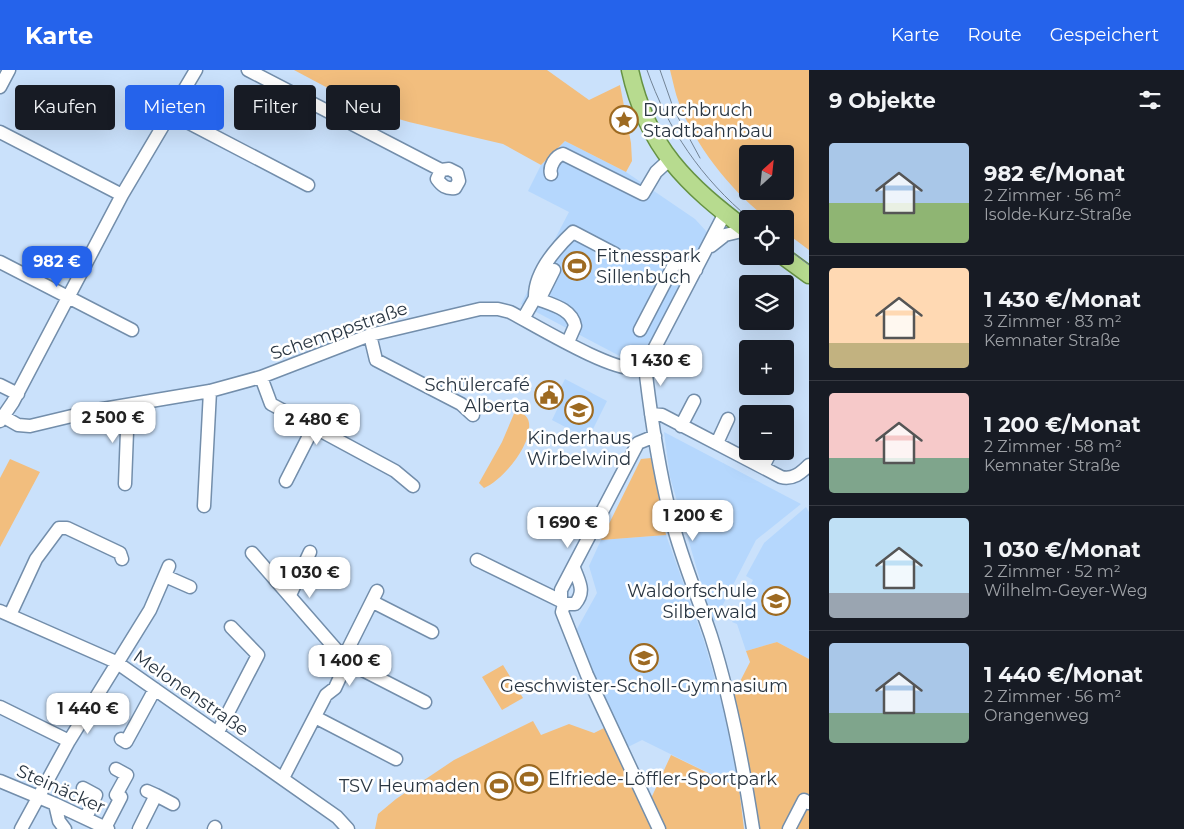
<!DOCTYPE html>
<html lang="de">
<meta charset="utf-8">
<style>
body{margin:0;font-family:Montserrat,sans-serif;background:#20242c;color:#f1f3f6;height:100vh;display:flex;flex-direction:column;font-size:19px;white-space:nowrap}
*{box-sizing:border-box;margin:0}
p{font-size:16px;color:#9ea1a6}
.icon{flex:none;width:28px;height:28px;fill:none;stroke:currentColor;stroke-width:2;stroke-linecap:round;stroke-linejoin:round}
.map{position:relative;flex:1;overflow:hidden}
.drawer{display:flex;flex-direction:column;background:#171b24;width:375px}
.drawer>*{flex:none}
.banner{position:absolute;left:15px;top:15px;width:475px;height:45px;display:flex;gap:10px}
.needle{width:32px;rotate:27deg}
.buttons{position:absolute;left:739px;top:75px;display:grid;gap:10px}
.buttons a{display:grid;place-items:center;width:55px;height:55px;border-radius:5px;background:#171b24;box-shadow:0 5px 20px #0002;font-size:25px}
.price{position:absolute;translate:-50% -42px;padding:0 11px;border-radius:10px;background:#fff;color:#222;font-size:16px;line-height:32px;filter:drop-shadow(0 1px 2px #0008)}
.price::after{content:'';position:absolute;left:50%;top:30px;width:15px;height:11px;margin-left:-8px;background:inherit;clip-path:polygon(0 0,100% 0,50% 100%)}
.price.on{background:#2563eb;color:#fff}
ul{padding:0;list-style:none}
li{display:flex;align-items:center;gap:15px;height:125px;padding:0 20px}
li+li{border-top:1px solid #363941}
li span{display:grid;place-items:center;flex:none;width:140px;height:100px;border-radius:5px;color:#555}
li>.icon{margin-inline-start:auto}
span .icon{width:60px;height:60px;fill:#fffc;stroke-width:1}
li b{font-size:21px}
h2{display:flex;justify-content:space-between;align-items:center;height:60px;padding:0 20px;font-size:21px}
.pill{padding:0 18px;border-radius:5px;background:#171b24;box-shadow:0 5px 20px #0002;font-size:18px;line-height:45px}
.pill.on{background:#2563eb;color:#fff}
header{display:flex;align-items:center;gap:30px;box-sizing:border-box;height:70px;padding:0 25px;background:#2563eb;color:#fff}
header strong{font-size:24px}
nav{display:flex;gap:28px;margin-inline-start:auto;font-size:18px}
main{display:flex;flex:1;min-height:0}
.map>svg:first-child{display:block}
.built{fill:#b5d7fd}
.green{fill:#f2be7e;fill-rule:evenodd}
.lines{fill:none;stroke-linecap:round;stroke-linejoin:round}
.minor-casing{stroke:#738eab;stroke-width:15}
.major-casing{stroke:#669243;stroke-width:19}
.minor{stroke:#fff;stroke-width:12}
.major{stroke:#b7db8f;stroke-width:16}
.tram{stroke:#728395;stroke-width:1}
.labels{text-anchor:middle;stroke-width:5;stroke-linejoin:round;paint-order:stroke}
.poi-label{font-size:18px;fill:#2a3642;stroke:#fff;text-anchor:start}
.street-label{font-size:18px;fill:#2a3642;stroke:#fff}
</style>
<header>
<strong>Karte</strong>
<nav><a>Karte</a><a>Route</a><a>Gespeichert</a></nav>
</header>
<main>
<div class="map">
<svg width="809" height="759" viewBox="0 0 809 759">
<rect width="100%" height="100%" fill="#cae1fb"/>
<path class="built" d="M565,71L626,102L695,149L707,162L645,281L631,292L521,234L569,142L528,121L541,95Z
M565,309L607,331L588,369L552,350L563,327L558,323Z
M664,362L801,434L756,470L713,554L670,407Z
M806,437L809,442V589L777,572L746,581L737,554L732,552L753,510L746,506L764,473Z
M666,465L704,571L723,637L739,718L642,670L622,680L572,568L597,523L589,496L601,470Z"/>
<path class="green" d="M294,0H547L589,30L620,15L631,73L632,91L626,102L565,71L541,95L503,74L409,52L371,41Z
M670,0H809V180L785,162V149H768C731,121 696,77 679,33C675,23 673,11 670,0ZM748,84H785V121H748Z
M516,339C521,343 528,345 529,353C532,375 503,410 484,418L479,413L502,372Z
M651,388L666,465L601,470L641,389Z
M10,389L40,402L0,477V408Z
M777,572L809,589V759H758L731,629L750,592L746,581Z
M503,595L523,628L502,640L482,607Z
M533,651L541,665L569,654L594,663L608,656L656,759H375L378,744L396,729L454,690Z
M671,685L739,718L744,759H659L648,735Z"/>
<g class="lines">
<defs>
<path id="minor" d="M248,0L441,100L449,99L457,103L459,111L455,118C446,119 442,116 437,109L441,100
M0,17L9,0
M170,43L308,115
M0,62L122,125
M551,104C549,97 555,86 563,84L643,124L656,102L669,90
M711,176L725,165L746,160
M0,192L132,260
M523,249L535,228L542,224L554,200
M640,260L676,191L696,200
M370,265L376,290L461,334L473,345
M568,272L575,256C572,238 549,234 535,228C534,203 556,178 573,162L615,184
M642,297L646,305C652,354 659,403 672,451C682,490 698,527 711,566C731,629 743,694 753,759
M261,307L271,334L395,401L413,416
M0,315L18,324
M651,344L662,345L781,407C793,410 801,403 809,395
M4,347L18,355L30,356L97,340L210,321L261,307L370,265L480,239H498L510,242C535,255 615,304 638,298C644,296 648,290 651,285L725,143
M0,351L13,332L122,125L196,0
M681,356L694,331
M717,373L728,349
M763,397L771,381
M286,411L313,358
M125,414L128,335
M204,436L210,321
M252,483L347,592L425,632
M477,490L561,531
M165,506L190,517
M290,525L310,482
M373,532L432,562
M564,534L562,542L587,605L659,759
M564,534L561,531V520L638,373L655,366
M564,534H575C586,521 579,512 574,498
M0,541L116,592L337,747L348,759
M10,545L36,489L59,458H67L120,483L122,489
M0,637L69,671
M315,647L396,689
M218,662L258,585L231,557
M121,669L126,672L155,619
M283,708L326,625L335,618L347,592L348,579L377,521
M0,711L55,734L108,759
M83,718L96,725L86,748
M156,725L173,734
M55,734L59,751L65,759
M105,758L121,727L116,725L127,705L116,699
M21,759L69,671L150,540L169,496
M139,759L156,725L147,721
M214,759L215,757
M789,759L804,730L809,733"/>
<path id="major" d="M630,0C647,78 687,115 748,161
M783,186L809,205"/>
</defs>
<use href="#minor" class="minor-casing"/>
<use href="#major" class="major-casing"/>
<use href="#minor" class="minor"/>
<use href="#major" class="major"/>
<path class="tram" d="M647,0C668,60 701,108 750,149
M660,0L674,40L700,88
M785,177L809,195"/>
</g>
<defs>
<symbol id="sight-ring" viewBox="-11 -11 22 22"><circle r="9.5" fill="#fff" stroke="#9d6a21" stroke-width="1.5"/><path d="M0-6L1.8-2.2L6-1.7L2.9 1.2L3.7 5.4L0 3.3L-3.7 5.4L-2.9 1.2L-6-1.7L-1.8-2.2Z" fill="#9d6a21"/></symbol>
<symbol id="stadium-ring" viewBox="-11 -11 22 22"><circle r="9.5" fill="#fff" stroke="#9d6a21" stroke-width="1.5"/><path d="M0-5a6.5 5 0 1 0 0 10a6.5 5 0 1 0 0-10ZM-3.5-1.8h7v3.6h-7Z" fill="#9d6a21"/></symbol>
<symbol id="civic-ring" viewBox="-11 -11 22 22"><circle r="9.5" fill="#fff" stroke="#9d6a21" stroke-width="1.5"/><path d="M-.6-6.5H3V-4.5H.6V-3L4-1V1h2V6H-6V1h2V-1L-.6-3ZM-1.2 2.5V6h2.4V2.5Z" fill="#9d6a21"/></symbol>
<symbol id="school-ring" viewBox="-11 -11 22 22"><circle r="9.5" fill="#fff" stroke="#9d6a21" stroke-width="1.5"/><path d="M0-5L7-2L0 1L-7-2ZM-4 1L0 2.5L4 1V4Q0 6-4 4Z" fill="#9d6a21"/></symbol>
</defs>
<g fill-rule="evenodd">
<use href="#sight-ring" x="608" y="34" width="32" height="32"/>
<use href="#stadium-ring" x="561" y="180" width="32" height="32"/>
<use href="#civic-ring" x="533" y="309" width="32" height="32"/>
<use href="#school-ring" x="563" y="324" width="32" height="32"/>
<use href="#school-ring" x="760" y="515" width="32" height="32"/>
<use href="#school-ring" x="628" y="572" width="32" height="32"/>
<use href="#stadium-ring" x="513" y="693" width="32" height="32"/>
<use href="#stadium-ring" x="483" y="700" width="32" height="32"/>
</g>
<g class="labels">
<g class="poi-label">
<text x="643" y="46">Durchbruch<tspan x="643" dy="21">Stadtbahnbau</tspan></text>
<text x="596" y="192">Fitnesspark<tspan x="596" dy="21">Sillenbuch</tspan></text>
<text x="530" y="321" text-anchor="end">Schülercafé<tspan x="530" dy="21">Alberta</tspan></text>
<text x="579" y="374" text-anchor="middle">Kinderhaus<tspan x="579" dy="21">Wirbelwind</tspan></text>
<text x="757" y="527" text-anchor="end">Waldorfschule<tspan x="757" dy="21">Silberwald</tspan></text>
<text x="644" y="622" text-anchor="middle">Geschwister-Scholl-Gymnasium</text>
<text x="548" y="715">Elfriede-Löffler-Sportpark</text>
<text x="480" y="722" text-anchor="end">TSV Heumaden</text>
</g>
<g class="street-label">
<text transform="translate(339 261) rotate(-19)" y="6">Schemppstraße</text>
<text transform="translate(191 623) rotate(35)" y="6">Melonenstraße</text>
<text transform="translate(61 719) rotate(24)" y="6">Steinäcker</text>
</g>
</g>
</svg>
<div class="buttons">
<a><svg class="needle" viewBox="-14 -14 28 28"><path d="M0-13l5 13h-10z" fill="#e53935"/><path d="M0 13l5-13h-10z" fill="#9ea1a6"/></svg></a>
<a><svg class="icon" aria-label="locate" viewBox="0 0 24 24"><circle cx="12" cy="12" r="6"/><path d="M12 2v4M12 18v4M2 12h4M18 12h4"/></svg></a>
<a><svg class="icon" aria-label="layers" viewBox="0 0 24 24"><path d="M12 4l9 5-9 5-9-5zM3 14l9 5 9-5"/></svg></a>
<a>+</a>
<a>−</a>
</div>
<b class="price on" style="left:57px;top:218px">982 €</b>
<b class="price" style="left:661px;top:317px">1 430 €</b>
<b class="price" style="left:113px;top:374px">2 500 €</b>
<b class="price" style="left:317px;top:376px">2 480 €</b>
<b class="price" style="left:693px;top:472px">1 200 €</b>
<b class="price" style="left:568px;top:479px">1 690 €</b>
<b class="price" style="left:310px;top:529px">1 030 €</b>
<b class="price" style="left:350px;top:617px">1 400 €</b>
<b class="price" style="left:88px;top:665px">1 440 €</b>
<div class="banner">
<a class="pill">Kaufen</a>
<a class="pill on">Mieten</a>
<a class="pill">Filter</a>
<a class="pill">Neu</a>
</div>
</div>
<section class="drawer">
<h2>9 Objekte<svg class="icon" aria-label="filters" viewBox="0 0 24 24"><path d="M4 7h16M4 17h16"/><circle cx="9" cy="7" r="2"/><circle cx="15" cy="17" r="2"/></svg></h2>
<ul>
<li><span style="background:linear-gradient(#a9c7e8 60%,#8fb573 0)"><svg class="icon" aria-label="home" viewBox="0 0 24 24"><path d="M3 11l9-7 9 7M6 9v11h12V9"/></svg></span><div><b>982 €/Monat</b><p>2 Zimmer · 56 m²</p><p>Isolde-Kurz-Straße</p></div></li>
<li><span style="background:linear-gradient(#ffd9b3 75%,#c2b280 0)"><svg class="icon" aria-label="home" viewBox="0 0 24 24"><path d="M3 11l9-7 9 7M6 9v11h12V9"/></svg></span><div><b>1 430 €/Monat</b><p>3 Zimmer · 83 m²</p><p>Kemnater Straße</p></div></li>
<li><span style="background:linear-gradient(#f6c9c9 65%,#7fa58c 0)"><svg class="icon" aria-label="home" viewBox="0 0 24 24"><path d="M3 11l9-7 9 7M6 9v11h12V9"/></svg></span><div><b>1 200 €/Monat</b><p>2 Zimmer · 58 m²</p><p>Kemnater Straße</p></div></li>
<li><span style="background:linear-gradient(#bfe0f5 75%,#9aa5b1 0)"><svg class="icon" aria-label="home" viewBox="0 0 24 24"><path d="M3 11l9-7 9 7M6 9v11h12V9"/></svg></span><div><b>1 030 €/Monat</b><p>2 Zimmer · 52 m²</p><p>Wilhelm-Geyer-Weg</p></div></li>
<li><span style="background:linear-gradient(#a9c7e8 70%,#7fa58c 0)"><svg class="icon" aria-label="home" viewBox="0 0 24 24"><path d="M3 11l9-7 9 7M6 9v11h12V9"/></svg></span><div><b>1 440 €/Monat</b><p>2 Zimmer · 56 m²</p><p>Orangenweg</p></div></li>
</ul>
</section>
</main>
